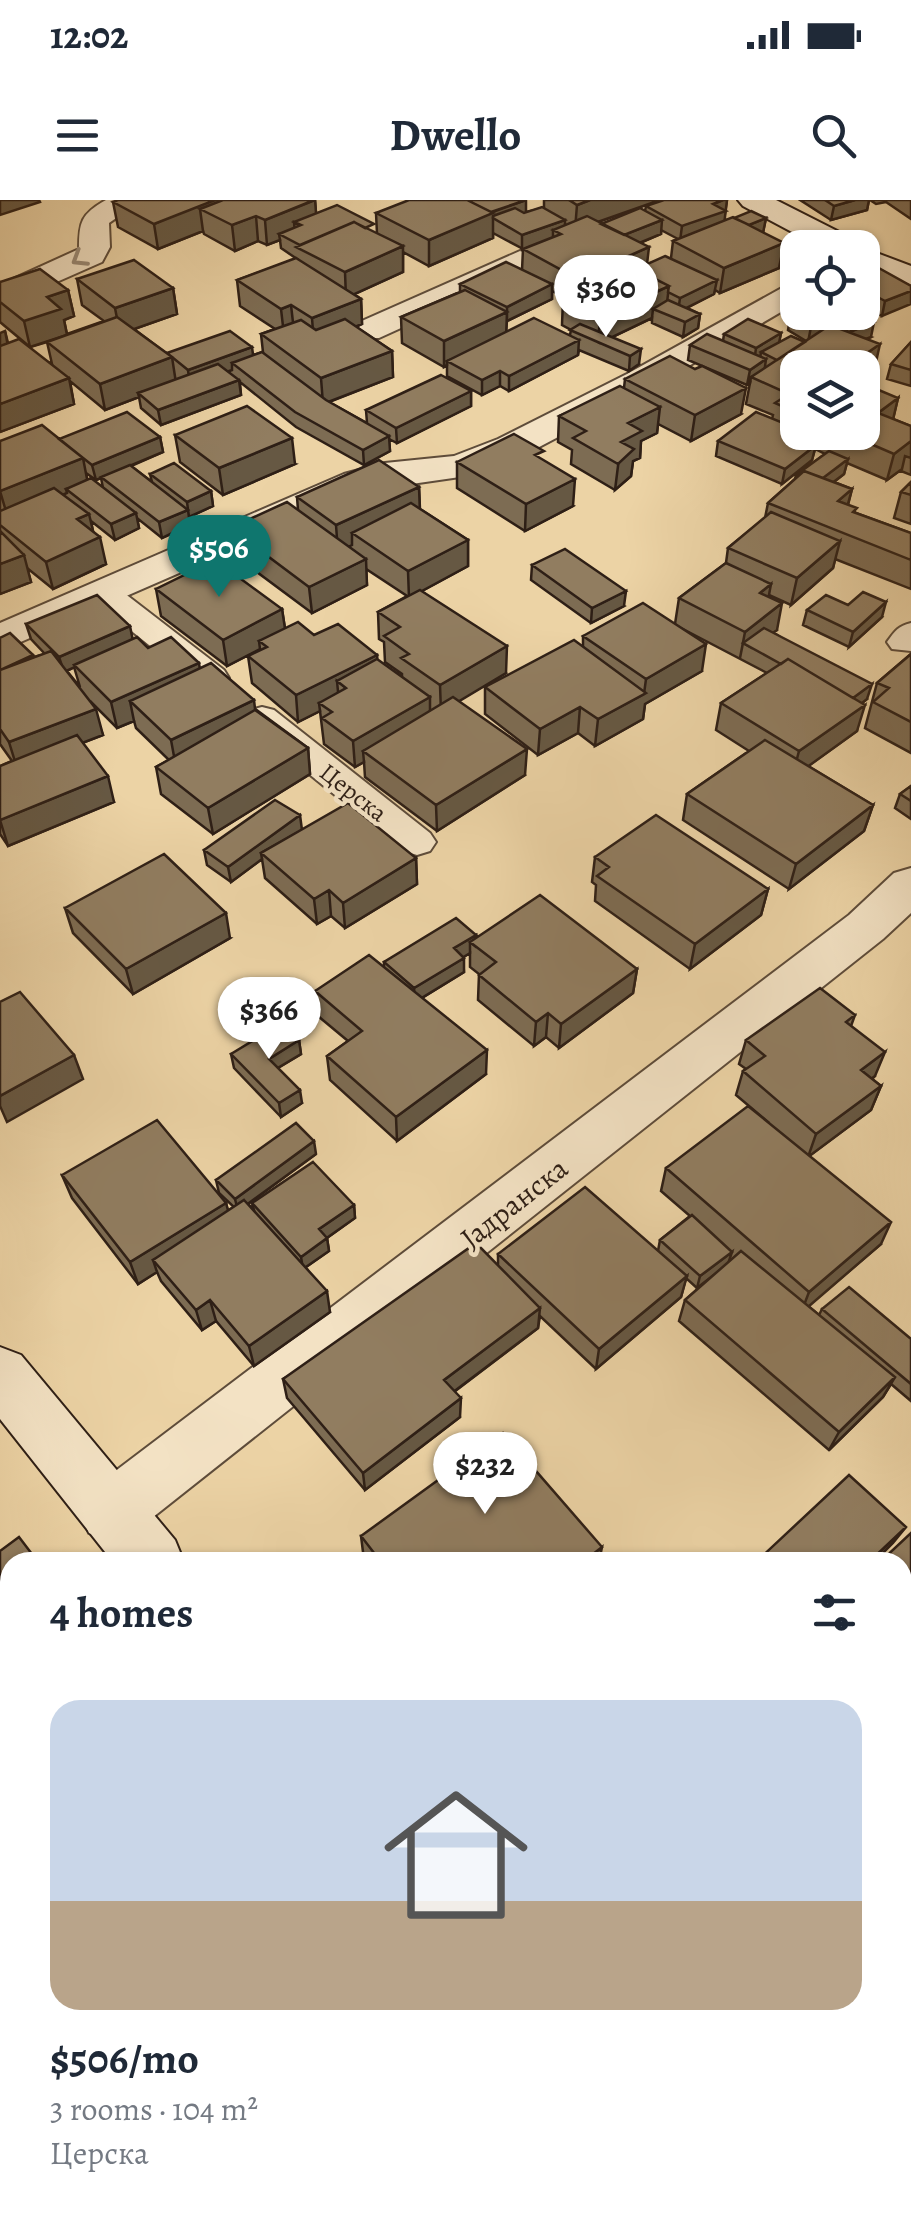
<!DOCTYPE html>
<meta charset="utf-8">
<style>
body{margin:0;font-family:Alegreya,serif;background:#f6f6f7;color:#1f2937;height:100vh;display:flex;flex-direction:column;font-size:38px;white-space:nowrap}
*{box-sizing:border-box;margin:0}
p{font-size:32px;color:#747a83}
.icon{flex:none;width:55px;height:55px;fill:none;stroke:currentColor;stroke-width:2;stroke-linecap:round;stroke-linejoin:round}
.map{position:relative;flex:1;overflow:hidden}
.drawer{position:absolute;left:0px;top:1352px;width:912px;height:672px;display:flex;flex-direction:column;background:#fff;border-radius:30px 30px 0 0;box-shadow:0 2px 8px #0004}
.drawer>*{flex:none}
.buttons{position:absolute;left:780px;top:30px;display:grid;gap:20px}
.buttons a{display:grid;place-items:center;width:100px;height:100px;border-radius:20px;background:#fff;box-shadow:0 2px 8px #0004;font-size:50px}
.price{position:absolute;translate:-50% -85px;padding:0 22px;border-radius:35px;background:#fff;color:#222;font-size:32px;line-height:65px;filter:drop-shadow(0 2px 5px #0008)}
.price::after{content:'';position:absolute;left:50%;top:60px;width:30px;height:22px;margin-left:-15px;background:inherit;clip-path:polygon(0 0,100% 0,50% 100%)}
.price.active{background:#0f766e;color:#fff}
ul{padding:0;list-style:none}
li{display:grid;align-content:center;gap:20px;height:530px;padding:0 50px}
li+li{border-top:2px solid #e0e1e3}
li span{display:grid;place-items:center;height:310px;border-radius:30px;color:#555}
li>.icon{margin-inline-start:auto}
span .icon{width:180px;height:180px;fill:#fffc;stroke-width:1}
li b{font-size:42px}
h2{display:flex;justify-content:space-between;align-items:center;height:120px;padding:0 50px;font-size:42px}
.status{display:flex;justify-content:space-between;align-items:center;height:70px;padding:0 50px;background:#fff;direction:ltr}
.status svg{height:28px;fill:currentColor}
header{display:flex;justify-content:space-between;align-items:center;height:130px;padding:0 50px;background:#fff;font-size:45px;font-weight:600}
.map>svg:first-child{display:block}
.lines{fill:none;stroke-linecap:round;stroke-linejoin:round}
.lane-casing{stroke:#5e4c3a;stroke-width:4}
.street-casing{stroke:#5e4c3a;stroke-width:4}
.secondary-casing{stroke:#2e1f16;stroke-width:4}
.lane{fill:#f3e2c4;fill-rule:evenodd}
.street{fill:#f3e2c4;fill-rule:evenodd}
.secondary{fill:#f3e2c4;fill-rule:evenodd}
.wall{fill:#7d6c53;stroke:#2e1f16;stroke-width:2.5;fill-rule:evenodd}
.shaded-wall{fill:#665843;stroke:#2e1f16;stroke-width:2.5}
.building{fill:#917d60;stroke:#2e1f16;stroke-width:2.5}
.oneway{stroke:#9a8a76}
.labels{text-anchor:middle;stroke-width:9;stroke-linejoin:round;paint-order:stroke}
.far-street-label{font-size:25px;fill:#2e1f16;stroke:#f3e2c4}
.street-label{font-size:30px;fill:#2e1f16;stroke:#f3e2c4}
</style>
<div class="status"><b>12:02</b><svg viewBox="0 0 49 12"><path d="M0 12V9h3v3zM5 12V6h3v6zM10 12V3h3v9zM15 12V0h3v12zM26 1h20v11H26zM47 4h2v5h-2z"/></svg></div>
<header><svg class="icon" aria-label="menu" viewBox="0 0 24 24"><path d="M4 6h16M4 12h16M4 18h16"/></svg>Dwello<svg class="icon" aria-label="search" viewBox="0 0 24 24"><circle cx="10" cy="10" r="6"/><path d="M15 15l6 6"/></svg></header>
<div class="map">
<svg width="911" height="2024" viewBox="0 0 911 2024">
<rect width="100%" height="100%" fill="#ecd3a5"/>
<filter id="stains"><feTurbulence type="fractalNoise" baseFrequency=".002" numOctaves="4"/><feColorMatrix values="0 0 0 0 .2 0 0 0 0 .09 0 0 0 0 .02 0 0 0 .5 -.17"/></filter>
<radialGradient id="worn" r=".72"><stop offset=".6" stop-color="#630" stop-opacity="0"/><stop offset="1" stop-color="#630" stop-opacity=".3"/></radialGradient>
<g class="lines">
<defs>
<path id="lane" d="M104,383L115,386L224,470L229,478L224,486L212,489L200,486L93,400L88,393L93,386Z
M911,423V451L892,449L887,442C895,431 898,426 911,423Z
M262,507L274,510L430,633L436,642L430,651L417,655L404,651L250,526L245,518L250,510Z"/>
<path id="street" d="M106,0H142L109,23L110,47L102,62L0,107V85L79,49C79,22 81,14 106,0Z
M655,0H699L694,6L594,40L379,138H355L351,131L355,124L572,28Z
M798,79V102L651,188L524,255L460,277L370,290L0,451V423L344,274L385,263L454,256L498,239L627,174Z
M911,668V713L883,739L133,1333L111,1342L89,1333L80,1312L89,1291L849,715L894,673Z
M911,1846V1931L902,1934V1849Z
M772,2015H855L851,2024H768Z"/>
<path id="secondary" d="M738,0H776L857,41L861,47L911,66V87L862,68V48H822L743,6Z
M0,1147L21,1155L175,1340L184,1362H113L0,1219Z
M643,2015H726L730,2024H647Z"/>
</defs>
<use href="#lane" class="lane-casing"/>
<use href="#street" class="street-casing"/>
<use href="#secondary" class="secondary-casing"/>
<use href="#lane" class="lane"/>
<use href="#street" class="street"/>
<use href="#secondary" class="secondary"/>
</g>
<path class="wall" d="M315,0L316,13L377,34L376,13L526,12L544,8V0H660L598,22L601,24L645,11L646,6L727,0L724,20L766,18L763,32L779,68L720,93L715,90L714,94L687,108L700,114L698,128L683,137L652,123V118L612,137L639,164L629,171L579,150L578,155L509,191L500,186L482,195L447,176V165L444,167L402,143L401,117L460,92V84L522,70L523,49L493,33V38L429,66L403,52V72L354,94L361,99L362,124L356,127L392,151L393,177L329,202L367,223L366,210L471,191V206L397,243L389,239L390,251L364,265L296,227L240,182L241,195L161,225L141,208L139,197L105,210L70,181L74,204L0,232L5,131L8,143L52,164L47,142L30,147L0,122V82L68,90L74,116L64,120L67,134L104,121L82,105L77,79L173,88L177,114L134,129L167,154L253,155L263,152L261,134L275,129L240,106L237,80L297,59L281,48L280,40L267,45L258,41L235,51L204,34L203,31L158,49L118,27L113,2ZM661,30L678,39L673,41L671,58L647,64L640,43L661,34ZM552,91L566,98L563,99L562,125L571,130L570,135L506,132L507,121L552,99Z
M800,0H869L867,10L831,20Z
M870,0H911V19L886,2L876,4Z
M862,64L911,86L882,116L867,108Z
M798,93V112L871,137L866,139L874,171L862,178V168H798V232H862L898,198L893,219L911,226V275L901,271L902,269L887,280L847,263L844,274L834,282L852,289L848,305L856,313L911,333V389L835,359L833,368L791,405L769,395L777,430L773,432L867,499L862,503L857,531L808,566L873,605L864,631L789,689L683,620L687,594L749,551L716,530L721,503L767,473L681,428L702,471L645,504L643,519L595,546L578,533L538,555L485,514V487L583,447V436L675,424L679,398L726,363L728,348L765,318L768,303L795,279L796,275L825,254L815,249L812,260L782,284L716,256L718,241L772,219L773,215L746,204L750,183L747,185L688,160L690,145L723,141L724,134L781,133L779,142H805L806,141L788,130L790,118L782,113L784,98Z
M911,142V186L887,179L891,164Z
M625,179L741,214L691,241L658,224L657,233L641,241L640,258L633,261L631,276L615,290L571,264L572,250L558,242L559,216L624,188Z
M175,235L295,264L223,295L180,262Z
M160,237L163,252L131,266L152,282L150,274L211,291L213,306L189,317L190,325L162,338L137,318L139,328L115,340L91,321L93,332L106,364L53,389L27,368L31,382L0,394V241ZM86,273L96,280L101,278L103,288L87,280Z
M457,262L573,306L525,331L457,288Z
M911,282V324L894,318L901,292Z
M419,287L420,309L468,340V366L422,391L506,473L458,501L525,575L437,631L365,577L364,562L355,567L324,544L320,511L298,522L252,483L248,456L260,449L227,466L161,416L156,389L282,409L285,429L314,435L377,455V460L402,477V474L385,462L384,442L379,439L378,412L407,396L366,369L367,385L312,413L234,355L230,328L298,310L297,297Z
M532,365L624,406L591,423L531,380Z
M848,405L882,417L849,447L803,425L807,410Z
M26,424L133,439L148,448L200,468L308,548L310,574L213,634L161,594L156,567L169,560L136,528L134,521L117,528L90,501L103,535L82,543L114,602L8,646L0,634V566L12,561L0,544V438L33,455L34,457L45,454L31,439ZM74,467L80,487L67,471Z
M911,454V553L865,528L877,483Z
M911,586V619L895,608L900,594Z
M302,629L416,658L417,684L345,728L331,716L317,724L265,678L262,659L231,682L207,665L204,650Z
M595,657L768,689L761,715L690,769L595,701L596,685L592,682Z
M65,708L230,738L133,794L73,733Z
M476,735V738L637,769L633,793L559,848L546,837L534,846L478,800L479,774L470,767V753L463,757L464,772L422,798L486,874L397,941L330,880L327,856L348,841L318,816L315,791L384,767V762Z
M855,815L851,826L875,876L872,879L881,886L871,910L809,956L881,1044L808,1106L819,1115L822,1109L911,1139V1201L891,1184L883,1197L829,1250L679,1121L685,1100L710,1078L697,1088L686,1078L681,1097L596,1169L540,1116L538,1128L454,1192L460,1217L365,1290L287,1198L283,1179L498,1064V1054L658,1051L660,1040L690,1016L661,991L666,968L768,922L736,895L743,871L746,869L739,864L746,840Z
M299,840L301,854L278,868L302,903L281,917L234,868L231,854Z
M316,954L248,1004L254,1010L252,1003L354,1005L355,1018L327,1038L329,1051L306,1067L330,1112L254,1166L216,1121L202,1130L161,1081L157,1072L138,1084L72,998L62,975L226,1003L228,1011L234,1007L219,993L216,980Z
M361,1336L599,1362H371L363,1352Z
M902,1362L911,1507L904,1513L911,1520V1638L902,1629Z"/>
<path class="shaded-wall" d="M0,0H39L40,2L0,15Z
M206,0H227L200,9L203,31L158,49L154,24Z
M315,0L317,25H301L294,22L295,34H279L280,40L267,45L265,20Z
M526,0V15L493,18V38L429,66V40L487,14Z
M590,0H660L575,30L577,5Z
M723,0H727L724,25L680,41L682,26L713,4Z
M855,0H869L867,10L831,20L834,6Z
M256,16L258,41L235,51L232,25Z
M766,18L763,33L741,28Z
M565,20V34L553,30V38L522,50V35Z
M662,20L661,34L620,51L621,36Z
M784,43L779,68L720,93L724,68Z
M403,46V72L346,98L345,72Z
M649,47L646,73L613,87L615,62Z
M608,57L606,83L568,99L569,74Z
M717,80L714,94L678,112L680,98Z
M552,84V99L507,121V107Z
M669,86L666,111L653,109L652,118L600,143L598,142L600,118Z
M173,88L177,114L120,134L115,108Z
M68,90L74,116L64,120L67,135L30,147L24,121L47,97Z
M911,91V104L882,116L885,101Z
M870,93L867,108L862,110V96Z
M361,99L362,124L314,144L312,118Z
M291,105L294,131L284,135L281,109Z
M507,112L506,138L447,161V165L444,167V141Z
M700,114L698,128L683,137L685,122Z
M825,122L822,137L808,142L811,127Z
M874,122L871,137L842,148L845,134Z
M5,131L8,146L0,149V133Z
M781,133L778,148L761,152L760,159L754,163L756,148Z
M579,140L578,155L509,191V176Z
M880,144L874,171L862,178V168H850L851,164Z
M252,147L254,162L232,163V170L190,185L188,170Z
M641,149L639,164L629,171L630,156Z
M392,151L393,177L323,204L321,178Z
M172,157L176,183L138,193L139,197L105,210L100,184Z
M766,159L764,174L751,177L750,183L747,185L750,170Z
M500,171V186L482,195V180Z
M69,178L74,204L0,232V204Z
M239,180L241,195L161,225L158,210Z
M746,188L741,214L691,241L695,215Z
M471,191V206L397,243L396,228Z
M898,198L892,224L878,213Z
M660,207L657,233L641,241L640,258L633,261L631,276L615,290L621,242L628,223Z
M389,236L390,251L364,265L363,250Z
M160,237L163,252L96,280L92,265Z
M292,238L295,264L223,295L219,268Z
M911,241V258L905,256L902,269L887,280L894,254Z
M816,245L812,260L782,284L785,269Z
M83,258L88,284L66,289L67,293L8,318L0,291Z
M848,259L844,274L811,299L814,284Z
M575,279L573,306L525,331L526,304Z
M419,287L420,314L352,333V345L338,352L336,325Z
M852,289L845,315L838,301Z
M211,291L213,306L189,317L187,302Z
M188,310L190,325L162,338L159,322Z
M136,313L139,328L115,340L111,324Z
M89,314L95,339L100,337L106,364L53,389L46,362L77,319Z
M468,340V366L409,398L408,371Z
M840,341L833,368L791,405L797,378Z
M24,355L31,382L0,394V364Z
M366,359L367,385L312,413L309,387Z
M771,384L766,411L760,393Z
M626,391L624,406L591,423L592,408Z
M886,402L882,417L849,447L853,432Z
M782,403L777,430L752,448L743,443L740,458L745,432Z
M282,409L286,435L259,441L260,449L227,466L223,440Z
M130,426L133,441L64,472L59,457Z
M706,444L702,471L645,504L643,519L595,546L598,519L644,494L646,479Z
M507,446L506,473L441,512L440,485Z
M377,455L378,481L346,488L337,481L339,502L319,503L320,511L298,522L296,495Z
M199,463L203,490L130,501L134,521L117,528L111,502Z
M872,484L867,499L846,516L850,500Z
M430,497V523L363,551L364,562L355,567L353,541Z
M254,500L257,526L176,567L171,540Z
M865,505L857,531L792,578L799,551Z
M580,507L578,533L538,555L540,529Z
M96,509L103,535L17,568L9,542Z
M308,548L310,574L213,634L208,608Z
M527,549L525,575L437,631L436,605Z
M108,576L114,602L8,646L0,620Z
M873,605L864,631L789,689L796,664Z
M300,615L302,630L261,653L262,659L231,682L228,667Z
M416,658L417,684L345,728L343,703Z
M768,689L761,715L690,769L695,744Z
M329,690L331,716L317,724L314,699Z
M226,713L230,738L133,794L126,769Z
M476,735L475,746L470,742V753L454,763V748Z
M464,758V772L415,802L414,788Z
M637,769L633,793L559,848L561,824Z
M548,813L546,837L534,846L536,822Z
M299,840L301,854L271,872L269,859Z
M487,850L486,874L397,941L396,917Z
M885,852L875,876L852,893L861,870Z
M74,855L83,879L7,922L0,906V896Z
M881,886L871,910L808,957L816,934Z
M300,890L302,903L281,917L279,903Z
M314,941L316,954L238,1011L235,999Z
M226,1003L232,1025L153,1060L157,1072L138,1084L130,1062Z
M354,1005L355,1018L321,1042L319,1029Z
M891,1022L881,1044L801,1113L809,1092Z
M327,1038L329,1051L303,1069L301,1057Z
M732,1052L728,1064L697,1088L700,1076Z
M687,1076L681,1097L596,1169L599,1149Z
M327,1091L330,1112L254,1166L249,1146Z
M210,1100L216,1121L202,1130L196,1110Z
M540,1108L538,1128L444,1199V1180Z
M895,1177L883,1197L829,1250L839,1232Z
M461,1198L460,1217L365,1290L363,1273Z
M906,1327L893,1343L874,1362H869Z
M602,1347L599,1362H583Z
M10,1482V1505L0,1513V1490Z
M0,1764L10,1770V1780L0,1797Z
M0,1809L10,1815V1845L0,1863Z
M284,2015H289L284,2024H280Z"/>
<path class="building" d="M118,0H215L154,24L113,2Z
M223,0H314L265,20L256,16L232,25L200,9Z
M409,0H467L493,13L429,40L376,13Z
M467,0H526L491,12Z
M569,0H590L577,5Z
M664,0H723L713,4L726,11L682,26L646,6Z
M825,0H855L834,6Z
M337,5L374,24L365,28L354,22L300,45L279,34L301,25L294,22Z
M542,7L565,20L522,35L493,18V16L515,8L524,13Z
M640,8L662,20L624,35L601,24Z
M751,11L766,18L749,25L734,18Z
M587,16L649,47L615,62L608,57L569,74L523,49L561,34L553,30Z
M733,17L784,43L724,68L673,41Z
M354,22L403,46L345,72L296,47Z
M665,56L717,80L680,98L668,92L669,86L636,69Z
M296,58L361,99L312,118L291,105L281,109L237,80Z
M134,60L173,88L115,108L77,79Z
M506,62L552,84L507,107L460,84Z
M868,62L911,86V91L885,101L870,93L862,96V64Z
M632,68L669,86L600,118L563,99Z
M40,69L68,90L47,97L61,109L24,121L0,102V82Z
M465,90L507,112L444,141L401,117Z
M798,93V106L784,98Z
M668,100L700,114L685,122L653,109Z
M798,112H858L874,122L849,132L825,122L811,127L791,115Z
M117,117L172,157L100,184L47,142Z
M534,118L579,140L509,176L500,171L482,180L447,161Z
M345,119L392,151L321,178L261,134L301,120L316,130Z
M748,119L781,133L756,148L724,134Z
M580,124L641,149L630,156L570,130Z
M830,125L880,144L851,164L859,168H798V213L775,203L789,194L751,177Z
M230,131L252,147L188,170L167,153Z
M707,134L766,159L750,170L690,145Z
M791,136L805,142L777,160L761,152Z
M19,139L69,178L0,204V146Z
M911,142V170L891,164Z
M262,152L326,200L389,236L363,250L295,212L232,163Z
M670,156L695,169L702,166L746,188L695,215L625,179Z
M218,164L239,180L158,210L138,193Z
M441,175L471,191L396,228L366,210Z
M862,183L898,198L878,213L911,226V241L894,254L843,232H862Z
M620,186L660,207L628,223L642,231L621,242L634,249L618,264L573,238L586,231L559,216Z
M247,206L292,238L219,268L175,235Z
M127,212L160,237L92,265L59,239Z
M756,212L798,229V232L793,236L816,245L785,269L718,241Z
M42,225L83,258L0,291V241Z
M514,234L544,251L535,255L575,279L526,304L457,262Z
M829,251L848,259L823,278L804,271L798,276L796,275Z
M379,260L419,287L336,325L297,297Z
M174,263L211,291L187,302L150,274Z
M130,265L188,310L159,322L101,277Z
M804,271L852,289L838,301L857,308L853,312L911,333V360L768,303Z
M91,278L136,313L111,324L66,289Z
M911,282V295L901,292Z
M54,288L89,314L77,319L100,337L46,362L0,325V311Z
M287,302L366,359L309,387L230,328Z
M411,303L468,340L408,371L352,333Z
M771,312L840,341L797,378L728,348Z
M0,331L24,355L0,364Z
M565,349L626,391L592,408L532,365Z
M215,360L282,409L223,440L156,389Z
M726,363L771,384L760,393L782,403L745,432L679,398Z
M420,390L507,446L440,485L401,458L409,454L384,436L400,427L378,412Z
M863,392L886,402L853,432L807,410L826,395L848,405Z
M97,395L130,426L59,457L26,424Z
M643,403L706,444L646,479L583,436Z
M298,422L314,435L338,424L377,455L296,495L248,456L267,447L259,441Z
M764,428L872,484L853,498L788,459L781,464L743,443Z
M10,433L33,455L0,470V438Z
M137,437L148,448L171,437L199,463L111,502L74,465Z
M574,440L646,493L598,519L580,507L540,529L485,487Z
M51,451L96,509L9,542L0,529V470Z
M911,454V522L873,502L889,488L877,483Z
M377,459L430,497L353,541L322,518L332,512L319,503L346,488L337,481Z
M788,459L865,505L799,551L721,503Z
M211,463L254,500L171,540L130,501Z
M453,497L527,549L436,605L363,551Z
M255,510L308,548L208,608L156,567Z
M77,535L108,576L0,620V566Z
M765,540L873,605L796,664L687,594Z
M911,586V601L900,594Z
M275,600L300,615L228,667L204,650Z
M348,603L416,658L343,703L329,690L314,699L261,653Z
M656,615L768,689L695,744L597,676L609,667L595,657Z
M164,654L226,713L126,769L65,708Z
M540,695L637,769L561,824L548,813L536,822L479,775L496,762L470,742Z
M456,718L476,735L454,748L464,758L414,788L384,762Z
M369,755L487,850L396,917L327,856L362,831L315,791Z
M820,788L855,815L846,822L885,852L861,870L881,886L816,934L743,871L765,856L746,840Z
M20,792L74,855L0,896V802Z
M282,823L299,840L269,859L300,890L279,903L231,854Z
M748,906L891,1022L809,1092L666,968Z
M157,920L226,1003L130,1062L62,975Z
M296,923L314,941L235,999L216,980Z
M313,962L354,1005L319,1029L327,1038L301,1057L252,1003Z
M585,987L687,1076L599,1149L498,1054Z
M244,1000L327,1091L249,1146L210,1100L196,1110L153,1060Z
M692,1015L732,1052L700,1076L660,1040Z
M476,1043L540,1108L444,1180L461,1198L363,1273L283,1179Z
M741,1051L895,1177L839,1232L685,1100Z
M849,1087L911,1139V1184L822,1109Z
M503,1233L602,1347L583,1362H381L361,1336Z
M849,1275L906,1327L869,1362H756Z
M911,1333V1506L902,1497V1362H880Z
M19,1337L38,1362H10V1482L0,1490V1351Z
M902,1512L911,1520V1614L902,1606Z
M10,1543V1657L0,1644V1552Z
M902,1748L911,1757V1821L902,1831Z
M0,1814L8,1818L0,1832Z
M111,2015H284L280,2024H106Z
M450,2015H453L468,2024H447Z"/>
<defs><path id="oneway-chevron" d="M-2-3.5L2.5 0L-2 3.5" fill="none" stroke-width="1.6" stroke-linecap="round" stroke-linejoin="round" transform="scale(2.5)"/></defs>
<use class="oneway" href="#oneway-chevron" transform="translate(79 59) rotate(148)"/>
<g class="labels">
<g class="far-street-label">
<text transform="translate(354 592) rotate(38)" y="9">Церска</text>
</g>
<g class="street-label">
<text transform="translate(514 1003) rotate(-38)" y="10">Јадранска</text>
</g>
</g>
<rect width="100%" height="100%" filter="url(#stains)"/>
<rect width="100%" height="100%" fill="url(#worn)"/>
</svg>
<div class="buttons">
<a><svg class="icon" aria-label="locate" viewBox="0 0 24 24"><circle cx="12" cy="12" r="6"/><path d="M12 2v4M12 18v4M2 12h4M18 12h4"/></svg></a>
<a><svg class="icon" aria-label="layers" viewBox="0 0 24 24"><path d="M12 4l9 5-9 5-9-5zM3 14l9 5 9-5"/></svg></a>
</div>
<b class="price" style="left:606px;top:140px">$360</b>
<b class="price active" style="left:219px;top:400px">$506</b>
<b class="price" style="left:269px;top:862px">$366</b>
<b class="price" style="left:485px;top:1317px">$232</b>
<section class="drawer">
<h2>4 homes<svg class="icon" aria-label="filters" viewBox="0 0 24 24"><path d="M4 7h16M4 17h16"/><circle cx="9" cy="7" r="2"/><circle cx="15" cy="17" r="2"/></svg></h2>
<ul>
<li><span style="background:linear-gradient(#c9d6e8 65%,#b9a48a 0)"><svg class="icon" aria-label="home" viewBox="0 0 24 24"><path d="M3 11l9-7 9 7M6 9v11h12V9"/></svg></span><div><b>$506/mo</b><p>3 rooms · 104 m²</p><p>Церска</p></div></li>
</ul>
</section>
</div>
